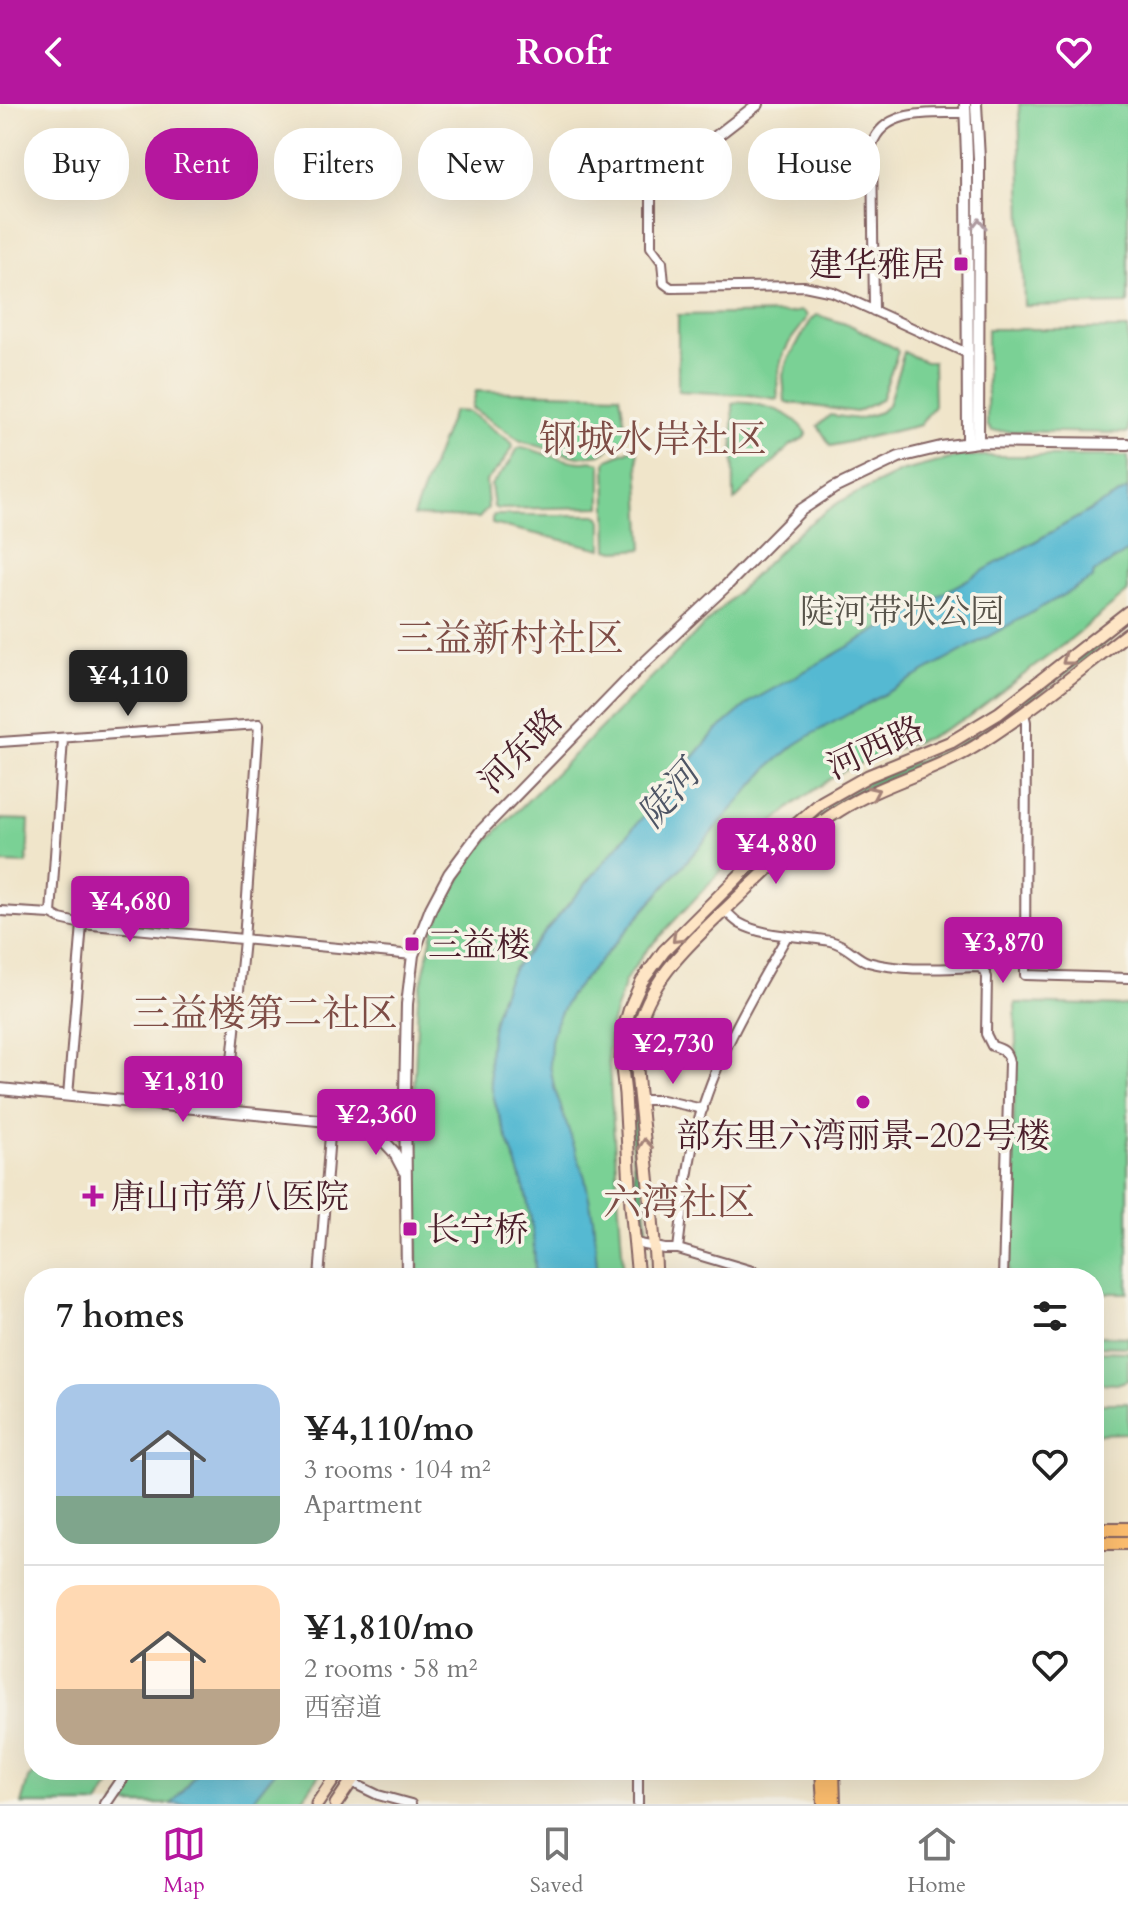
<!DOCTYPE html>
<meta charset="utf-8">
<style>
body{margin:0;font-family:Cardo,"Noto Serif SC",serif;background:#f6f6f6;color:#222;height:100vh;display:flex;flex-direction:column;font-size:30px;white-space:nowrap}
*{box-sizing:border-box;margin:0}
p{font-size:26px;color:#767676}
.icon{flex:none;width:44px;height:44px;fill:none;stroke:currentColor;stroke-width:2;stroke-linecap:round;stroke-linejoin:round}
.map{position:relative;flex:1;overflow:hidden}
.panel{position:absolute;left:24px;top:1164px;width:1080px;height:512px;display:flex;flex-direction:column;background:#fff;border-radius:32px;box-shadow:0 8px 32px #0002}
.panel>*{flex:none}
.banner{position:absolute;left:24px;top:24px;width:1080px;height:72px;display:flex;gap:16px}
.price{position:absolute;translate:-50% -68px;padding:0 18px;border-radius:8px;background:#b5179e;color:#fff;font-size:26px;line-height:52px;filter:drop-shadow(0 2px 4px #0008)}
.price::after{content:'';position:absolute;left:50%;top:48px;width:24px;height:18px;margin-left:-12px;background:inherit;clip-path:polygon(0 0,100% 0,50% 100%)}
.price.active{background:#222;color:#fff}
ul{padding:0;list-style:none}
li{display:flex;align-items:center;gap:24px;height:200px;padding:0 32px}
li+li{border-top:2px solid #e0e0e0}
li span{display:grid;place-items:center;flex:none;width:224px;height:160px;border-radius:24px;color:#555}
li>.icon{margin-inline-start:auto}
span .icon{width:96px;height:96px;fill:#fffc;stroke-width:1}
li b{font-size:34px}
h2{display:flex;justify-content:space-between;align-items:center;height:96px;padding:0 32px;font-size:34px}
.chip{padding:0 28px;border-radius:32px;background:#fff;box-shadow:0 8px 32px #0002;font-size:28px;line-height:72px}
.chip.active{background:#b5179e;color:#fff}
header{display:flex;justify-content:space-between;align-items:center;height:104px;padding:0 32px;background:#b5179e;color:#fff;font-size:36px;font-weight:800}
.menu{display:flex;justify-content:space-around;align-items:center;height:112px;border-top:2px solid #e0e0e0;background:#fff;font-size:22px;color:#767676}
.menu a{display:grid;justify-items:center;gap:4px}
.menu .active{color:#b5179e}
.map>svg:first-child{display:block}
.green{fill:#7ad195;stroke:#627860;stroke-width:2}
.forest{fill:#63b37e;stroke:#566954;stroke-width:2}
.water{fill:#54b9d2;stroke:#4f6c7e;stroke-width:2}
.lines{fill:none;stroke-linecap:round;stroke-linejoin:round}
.minor-casing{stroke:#846463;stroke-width:12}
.tertiary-casing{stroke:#846463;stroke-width:14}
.secondary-casing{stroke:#846463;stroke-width:15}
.primary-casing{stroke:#846463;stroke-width:16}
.minor{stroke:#fff;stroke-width:8}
.tertiary{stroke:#fff;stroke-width:10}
.secondary{stroke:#fee5c5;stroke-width:11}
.primary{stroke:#fcbd6e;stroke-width:12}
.oneway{stroke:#ae9aa0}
.oneway2{stroke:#a48278}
.poi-dot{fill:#b5179e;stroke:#f7f3e8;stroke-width:3}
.labels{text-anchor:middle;stroke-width:7;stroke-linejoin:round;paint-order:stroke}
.poi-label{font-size:34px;fill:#4a1f2b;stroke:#f7f3e8;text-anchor:start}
.park-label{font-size:34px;fill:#58544b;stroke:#f7f3e8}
.street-label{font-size:34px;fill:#4a1f2b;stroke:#f7f3e8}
.water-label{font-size:36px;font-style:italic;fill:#4e5565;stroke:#f7f3e8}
.quarter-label{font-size:38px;fill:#7e4d46;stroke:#f7f3e8}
</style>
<header><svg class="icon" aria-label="back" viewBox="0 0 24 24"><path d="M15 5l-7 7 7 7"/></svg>Roofr<svg class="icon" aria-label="heart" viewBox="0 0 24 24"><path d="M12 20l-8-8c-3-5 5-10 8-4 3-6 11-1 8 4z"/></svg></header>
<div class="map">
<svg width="1128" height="1700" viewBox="0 0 1128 1700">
<rect width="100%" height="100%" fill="#f7f3e8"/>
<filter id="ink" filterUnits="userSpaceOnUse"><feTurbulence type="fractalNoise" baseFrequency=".0125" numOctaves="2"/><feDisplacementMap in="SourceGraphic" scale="16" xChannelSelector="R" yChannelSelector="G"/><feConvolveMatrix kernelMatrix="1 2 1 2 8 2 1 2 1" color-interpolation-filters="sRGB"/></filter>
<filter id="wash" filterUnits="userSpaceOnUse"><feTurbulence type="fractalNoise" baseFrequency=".006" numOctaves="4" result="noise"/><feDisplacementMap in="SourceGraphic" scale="32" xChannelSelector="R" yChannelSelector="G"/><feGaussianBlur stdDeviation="1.8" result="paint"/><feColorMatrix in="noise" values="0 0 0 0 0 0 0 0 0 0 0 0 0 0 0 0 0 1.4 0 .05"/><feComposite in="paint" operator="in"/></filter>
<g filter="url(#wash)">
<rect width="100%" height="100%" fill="#f0e5ca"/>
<path class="green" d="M1019,0H1128V200L1024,202Z
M801,207L805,209L807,212C803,223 795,229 789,239C778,257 776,275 778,295L749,291L678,287V211L790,209Z
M817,211L852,222L895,244L898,248L881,296L856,308L785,298L783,271L787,257L812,215Z
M987,225H1128V329L992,327L987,321Z
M904,248L925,258H933L934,302L920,321L831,342L818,322L830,311L858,315L880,308L888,301Z
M476,287L620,291L627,333L601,350L579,353L570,351L521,337L472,304Z
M740,298C764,301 793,307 807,329L804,334L791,341L734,397L733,300Z
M453,307L469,308L512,339L513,343L500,362L486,377L488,404L479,414L413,412Z
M522,343C541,348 562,357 582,358C591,358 593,355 601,360V403L498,405L494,403L491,381L509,360L518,344Z
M637,343L643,445L616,447L608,445L606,360L608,355Z
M961,352H1128V488L1072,534L968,613L928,634L883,649L839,669L797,698L736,751L644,849L625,877L611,921L608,949L624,1174H418L413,1017L418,895L434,822L467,761L486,738L798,428L839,398L900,368Z
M494,411H596L600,413L602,417V445L492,420V414Z
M0,715L29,716L27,760L0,759Z
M1015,899L1128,902V1189H1094V1174H1008L1016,946Z
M1100,1232L1128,1233V1243L1094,1242V1234Z
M1094,1247L1128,1248V1276L1117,1280L1094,1279Z
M1094,1299H1128V1329L1094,1330Z
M38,1666H121L98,1700H21L28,1675Z
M140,1666H323L299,1700H116Z"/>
<path class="forest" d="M1128,516V522L993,625L944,653L875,680L841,699L824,710L725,799L722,798L721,795L809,715L825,703L845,690L879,672L953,643L989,622Z
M713,807V810C690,834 658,862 645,893C637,911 634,929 632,948L648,1133L638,1131L626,955C628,886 664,855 709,809Z"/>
<path class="water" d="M1128,385V447L1094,469L1092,475L814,629L795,641L769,663L570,891L556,918L551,937L550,961L554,983L585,1074L593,1114L598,1174H535C535,1147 533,1121 527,1095C519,1063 506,1033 496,1002C482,955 491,907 513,865L715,628L750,598Z
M198,1666H276L249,1700H172Z"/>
</g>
<g filter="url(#ink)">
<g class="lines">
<defs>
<path id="minor" d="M651,83V143L662,158L664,179L671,184L804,182L833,188L969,250
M874,207L872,41C884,3 934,10 965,9
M1024,610L1026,618L1025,871L1128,874
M63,635L51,810L60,815L82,820L413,851
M0,638L259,620L244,836L227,1007
M0,807L51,810
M725,807C729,810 734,816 739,819C765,834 803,831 830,837C848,841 855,854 868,858C905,868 942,864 979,863L984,866L987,873L986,930L992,942C1003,945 1007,947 1009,958L1003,1174
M68,992L82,820
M640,996H662L703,1005
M635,1139L665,1145H678L776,1174
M678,1145C683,1105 687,1062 697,1023C715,954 752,893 787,832
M319,1174L331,1018
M638,1666V1700
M351,1678L378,1691L411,1700"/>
<path id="tertiary" d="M965,0L967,52L968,339
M976,0L979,55L978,338
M651,83L758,0
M0,985L369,1021C389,1017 394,1011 404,993
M369,1021L394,1048L404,1067
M407,1174L405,991L407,900L413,851L431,804L449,770L481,727L641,562L726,482L801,406L834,384L899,353L941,343L978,338L1128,340
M105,1700L128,1666"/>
<path id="secondary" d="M638,1174L631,1102L625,990L621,955L622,931L630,904L642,877L664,847L752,759L822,698L868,672L951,638L999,609L1128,508
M656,1174C654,1121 648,1069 642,1017C639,986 633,951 640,920C652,867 710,821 748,784C777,757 806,727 840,706C885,678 938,667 982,638C1033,605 1080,566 1128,529
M317,1700L340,1666
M336,1700L359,1666"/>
<path id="primary" d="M1094,1425H1128
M1094,1439H1128
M822,1666L824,1700
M833,1666L834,1700"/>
</defs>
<use href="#minor" class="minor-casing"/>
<use href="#tertiary" class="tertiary-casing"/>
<use href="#secondary" class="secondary-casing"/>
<use href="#primary" class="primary-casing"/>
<use href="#minor" class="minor"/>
<use href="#tertiary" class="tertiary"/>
<use href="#secondary" class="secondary"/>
<use href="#primary" class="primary"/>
</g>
<defs><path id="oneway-chevron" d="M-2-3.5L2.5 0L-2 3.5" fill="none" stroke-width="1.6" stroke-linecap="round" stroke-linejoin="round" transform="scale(2)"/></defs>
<use class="oneway" href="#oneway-chevron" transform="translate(979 120) rotate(-90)"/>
<g class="oneway2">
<use href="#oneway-chevron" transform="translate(1067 556) rotate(142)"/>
<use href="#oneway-chevron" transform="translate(874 688) rotate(-25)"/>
<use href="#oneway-chevron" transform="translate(677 834) rotate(135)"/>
<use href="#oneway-chevron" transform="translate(645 1040) rotate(-96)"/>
</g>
</g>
<g class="poi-dot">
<rect x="953" y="152" width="16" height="16" rx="4"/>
<rect x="404" y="832" width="16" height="16" rx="4"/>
<circle cx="863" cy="998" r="8"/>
<path d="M89 1080h8v8h8v8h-8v8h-8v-8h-8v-8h8z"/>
<rect x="402" y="1117" width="16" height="16" rx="4"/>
</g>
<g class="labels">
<g class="poi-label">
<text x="945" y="172" text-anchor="end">建华雅居</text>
<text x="428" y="852">三益楼</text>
<text x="863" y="1043" text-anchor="middle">部东里六湾丽景-202号楼</text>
<text x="111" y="1104">唐山市第八医院</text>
<text x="426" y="1137">长宁桥</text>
</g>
<g class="park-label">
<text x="902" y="519">陡河带状公园</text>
</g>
<g class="street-label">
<text transform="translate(875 643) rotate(-25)" y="12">河西路</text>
<text transform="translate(520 646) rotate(-46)" y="12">河东路</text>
</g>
<g class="water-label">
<text transform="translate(668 690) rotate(-49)" y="13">陡河</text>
</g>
<g class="quarter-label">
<text x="653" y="348">钢城水岸社区</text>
<text x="510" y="547">三益新村社区</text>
<text x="265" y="922">三益楼第二社区</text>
<text x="679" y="1111">六湾社区</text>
</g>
</g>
</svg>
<b class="price active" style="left:128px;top:614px">¥4,110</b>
<b class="price" style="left:776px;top:782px">¥4,880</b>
<b class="price" style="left:130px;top:840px">¥4,680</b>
<b class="price" style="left:1003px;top:881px">¥3,870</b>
<b class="price" style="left:673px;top:982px">¥2,730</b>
<b class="price" style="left:183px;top:1020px">¥1,810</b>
<b class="price" style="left:376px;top:1053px">¥2,360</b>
<div class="banner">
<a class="chip">Buy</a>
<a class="chip active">Rent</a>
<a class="chip">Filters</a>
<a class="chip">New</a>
<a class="chip">Apartment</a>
<a class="chip">House</a>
</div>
<section class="panel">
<h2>7 homes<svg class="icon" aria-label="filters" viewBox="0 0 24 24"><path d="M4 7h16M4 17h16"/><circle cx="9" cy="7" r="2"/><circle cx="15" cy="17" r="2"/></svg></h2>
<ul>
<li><span style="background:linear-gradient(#a9c7e8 70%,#7fa58c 0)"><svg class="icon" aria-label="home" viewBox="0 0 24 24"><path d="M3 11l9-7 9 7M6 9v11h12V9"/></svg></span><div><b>¥4,110/mo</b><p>3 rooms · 104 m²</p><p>Apartment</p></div><svg class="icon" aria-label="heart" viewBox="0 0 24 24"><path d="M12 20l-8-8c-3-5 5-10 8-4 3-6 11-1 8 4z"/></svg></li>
<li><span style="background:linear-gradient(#ffd9b3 65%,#b9a48a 0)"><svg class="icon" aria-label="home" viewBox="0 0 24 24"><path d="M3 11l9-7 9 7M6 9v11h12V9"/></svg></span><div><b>¥1,810/mo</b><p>2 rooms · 58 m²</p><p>西窑道</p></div><svg class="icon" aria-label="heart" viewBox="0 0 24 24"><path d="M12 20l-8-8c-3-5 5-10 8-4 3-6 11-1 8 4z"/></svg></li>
</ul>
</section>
</div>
<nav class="menu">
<a class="active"><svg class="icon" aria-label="map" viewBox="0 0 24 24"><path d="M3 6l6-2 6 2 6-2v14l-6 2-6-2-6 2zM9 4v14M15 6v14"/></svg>Map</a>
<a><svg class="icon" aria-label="saved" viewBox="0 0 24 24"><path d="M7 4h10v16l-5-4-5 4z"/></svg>Saved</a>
<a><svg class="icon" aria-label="home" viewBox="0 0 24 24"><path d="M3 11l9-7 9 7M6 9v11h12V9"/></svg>Home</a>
</nav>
